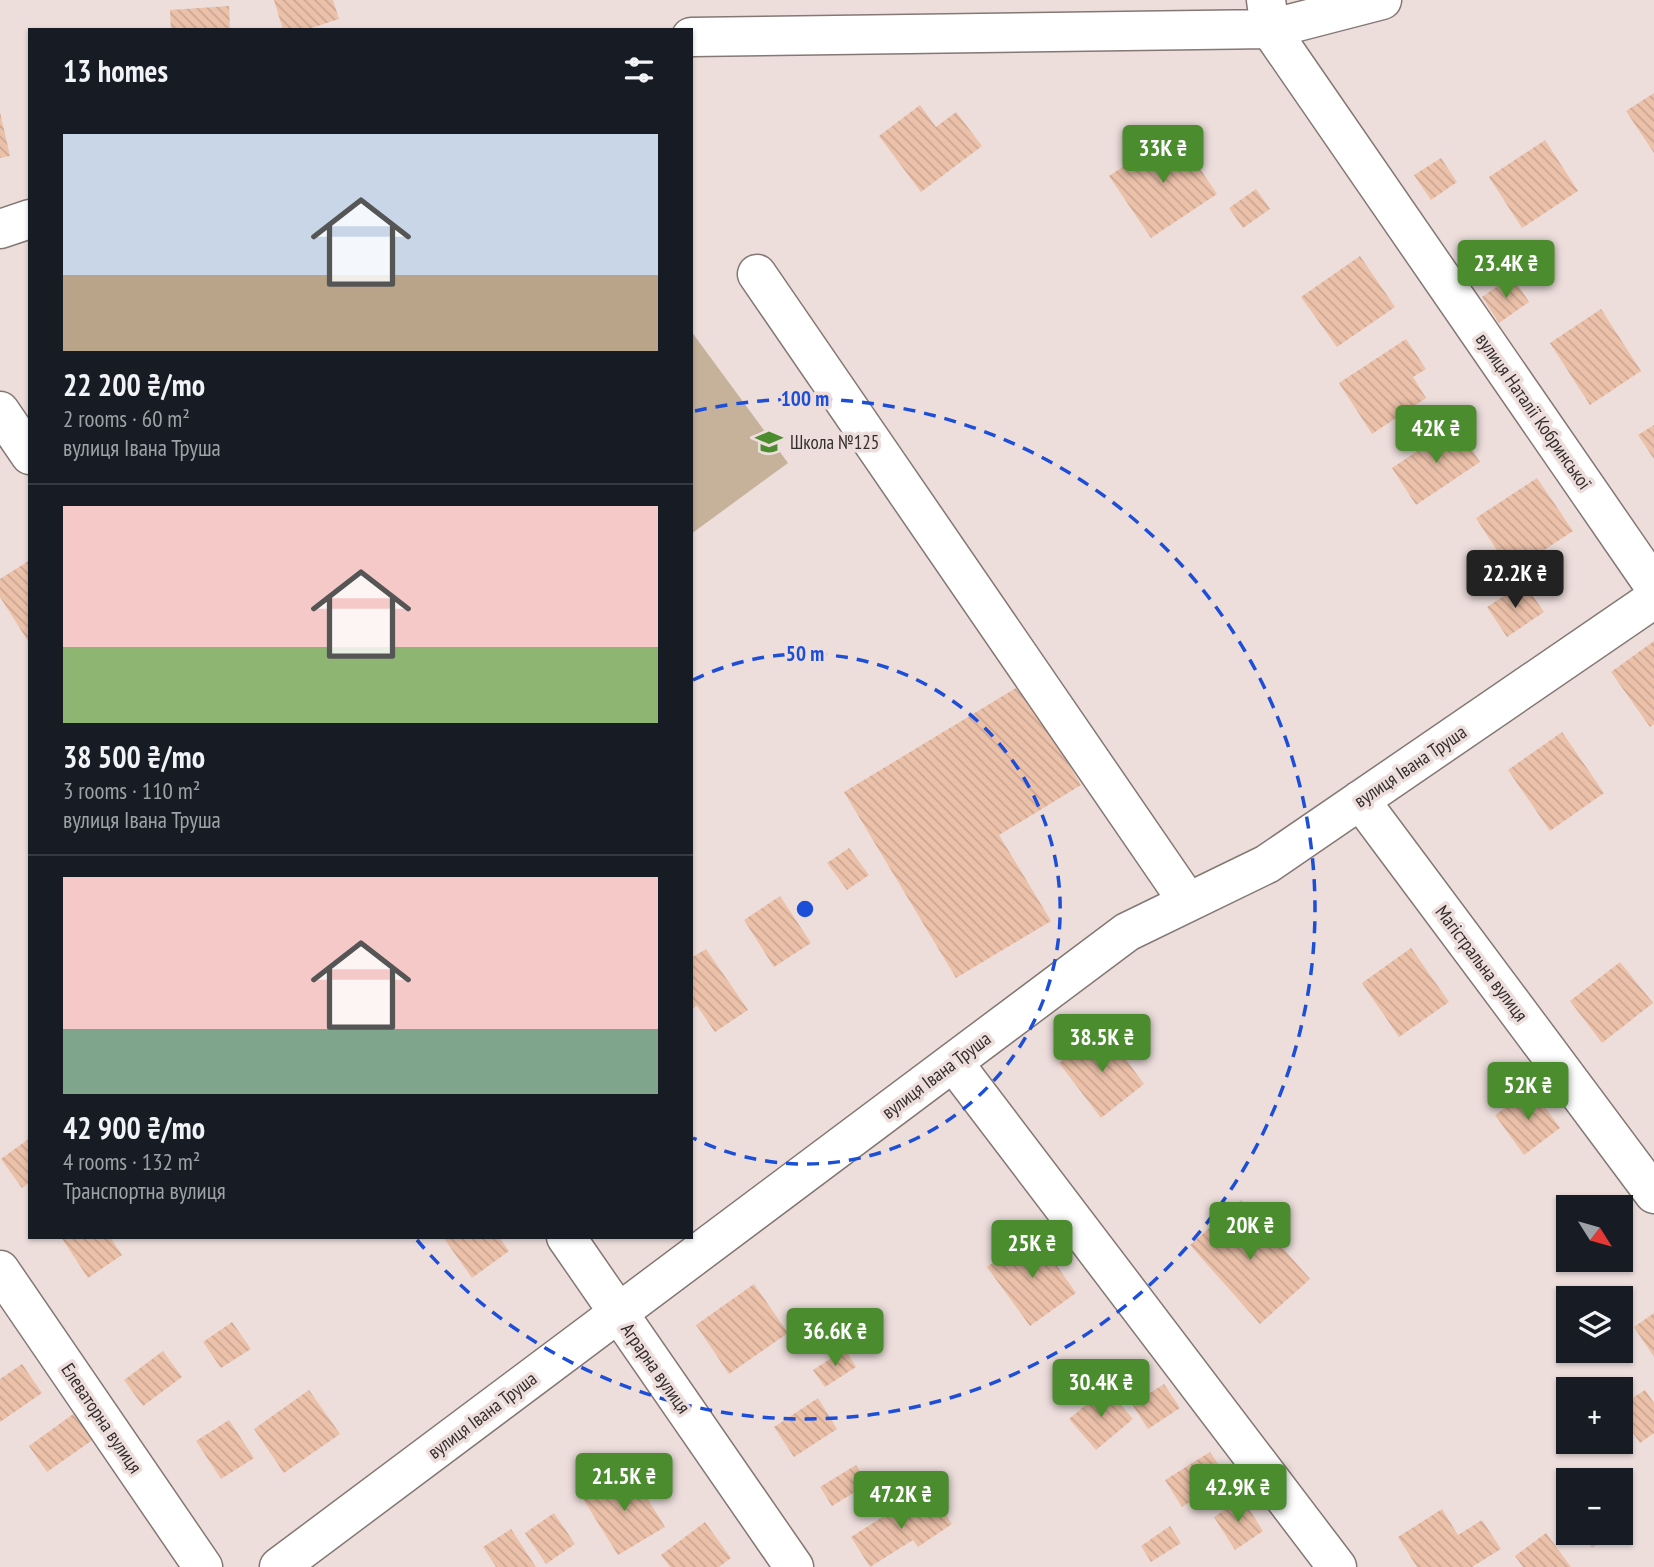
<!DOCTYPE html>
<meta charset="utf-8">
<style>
body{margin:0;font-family:"PT Sans Narrow",sans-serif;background:#20242c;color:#f1f3f6;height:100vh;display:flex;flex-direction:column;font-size:26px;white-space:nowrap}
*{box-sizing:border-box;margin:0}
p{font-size:23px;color:#9ea1a6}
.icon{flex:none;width:38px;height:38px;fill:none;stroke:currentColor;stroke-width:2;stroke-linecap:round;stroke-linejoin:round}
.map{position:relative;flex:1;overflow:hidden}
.panel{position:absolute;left:28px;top:28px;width:665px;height:1211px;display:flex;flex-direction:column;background:#171b24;border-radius:0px;box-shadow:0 2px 5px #0004}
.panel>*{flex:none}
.needle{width:46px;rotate:127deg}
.fabs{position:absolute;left:1556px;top:1195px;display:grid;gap:14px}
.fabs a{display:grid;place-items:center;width:77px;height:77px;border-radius:0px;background:#171b24;box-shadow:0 2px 5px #0004;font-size:35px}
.price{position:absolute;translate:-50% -60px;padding:0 16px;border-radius:7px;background:#4b8c2e;color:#fff;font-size:23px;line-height:46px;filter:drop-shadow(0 2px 4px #0008)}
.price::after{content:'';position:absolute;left:50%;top:42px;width:21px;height:16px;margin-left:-10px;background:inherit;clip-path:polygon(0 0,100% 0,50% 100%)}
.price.selected{background:#222;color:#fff}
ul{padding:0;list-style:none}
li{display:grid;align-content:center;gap:14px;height:371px;padding:0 35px}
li+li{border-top:2px solid #363941}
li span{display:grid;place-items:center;height:217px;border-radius:0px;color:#555}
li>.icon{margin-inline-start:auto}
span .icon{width:126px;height:126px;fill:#fffc;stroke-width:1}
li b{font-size:30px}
h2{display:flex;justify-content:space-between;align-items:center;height:84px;padding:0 35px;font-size:30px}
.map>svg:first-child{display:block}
.pitch{fill:#c6b29a}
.building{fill:url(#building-back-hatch)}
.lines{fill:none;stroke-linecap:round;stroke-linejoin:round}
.minor-casing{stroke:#847774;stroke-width:41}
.minor{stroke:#fff;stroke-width:38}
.ring{fill:none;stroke:#1d4ed8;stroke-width:3.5;stroke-dasharray:12 9}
.labels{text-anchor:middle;stroke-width:7;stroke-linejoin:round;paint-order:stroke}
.street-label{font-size:19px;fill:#332d2c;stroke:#eddedc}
.poi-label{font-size:19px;fill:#332d2c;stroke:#eddedc;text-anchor:start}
.centre{fill:#1d4ed8;stroke:#eddedc;stroke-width:3.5}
.ring-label{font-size:21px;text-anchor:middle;font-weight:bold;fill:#1d4ed8;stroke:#eddedc;stroke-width:7;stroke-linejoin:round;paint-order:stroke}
</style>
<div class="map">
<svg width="1654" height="1567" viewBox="0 0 1654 1567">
<defs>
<pattern id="building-back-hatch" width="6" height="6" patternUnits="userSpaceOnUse" patternTransform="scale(1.75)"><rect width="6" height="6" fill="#ecc1a9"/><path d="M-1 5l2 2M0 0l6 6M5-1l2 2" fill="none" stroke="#cba692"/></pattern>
</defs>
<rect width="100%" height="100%" fill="#eddedc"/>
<path class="pitch" d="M691,331L788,463L691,534Z"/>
<path class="building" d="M274,0H333L339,19L305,30H283Z
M229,6L230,30H171L170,10Z
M1654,93V153L1626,111Z
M920,105L936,127L956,112L982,146L921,192L879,136Z
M0,112L10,156L0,158Z
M1175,132L1217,194L1151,238L1109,176Z
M1545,140L1578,191L1522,228L1489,177Z
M1441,158L1457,182L1431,200L1414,175Z
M1256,189L1270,209L1243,228L1229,208Z
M1360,256L1395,307L1337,347L1301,297Z
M1512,276L1529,302L1499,323L1482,297Z
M1601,309L1641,371L1590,405L1550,343Z
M1406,339L1426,369L1413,377L1426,398L1372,434L1339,383Z
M1456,425L1480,462L1416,505L1392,468Z
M1654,425V459L1638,435Z
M1537,478L1573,531L1511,572L1476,518Z
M30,560V644L0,597V579Z
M1524,583L1544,612L1507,637L1487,607Z
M1654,641V724L1650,727L1611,672Z
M1021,685L1081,785L999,835L1051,921L956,978L844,792Z
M1562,732L1604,793L1550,831L1508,770Z
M849,848L869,875L847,890L827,863Z
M780,896L811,943L774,967L744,920Z
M1411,948L1449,1002L1399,1037L1362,983Z
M706,949L748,1010L715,1032L697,1006L691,1009V958Z
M1620,962L1653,1003L1602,1043L1570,1001Z
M1104,1030L1144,1084L1101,1118L1059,1063Z
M1532,1089L1560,1128L1524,1155L1495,1115Z
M30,1138V1182L22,1188L1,1159Z
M1241,1200L1310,1279L1260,1324L1190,1245Z
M1034,1233L1076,1293L1030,1326L987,1267Z
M61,1237H110L122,1255L88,1278Z
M443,1237H499L509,1251L472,1278Z
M754,1284L788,1333L729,1374L696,1325Z
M1654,1313V1357L1634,1327Z
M232,1322L251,1349L221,1368L203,1342Z
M845,1349L856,1367L825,1387L813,1370Z
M163,1351L182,1377L143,1406L124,1380Z
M22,1364L42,1393L0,1422V1379Z
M1164,1384L1180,1408L1148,1429L1132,1404Z
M1106,1388L1133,1419L1096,1450L1069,1419Z
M309,1390L340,1434L284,1473L254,1429Z
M1645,1390L1654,1403V1433L1640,1443L1620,1414V1406Z
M818,1398L837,1429L794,1457L774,1427Z
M76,1412L94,1439L47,1472L29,1446Z
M229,1420L254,1458L221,1479L196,1441Z
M1210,1452L1227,1477L1182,1507L1165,1480Z
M856,1465L868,1484L832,1506L820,1487Z
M630,1470L665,1527L618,1555L583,1499Z
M935,1497L952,1524L918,1547L913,1540L870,1567L851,1537L895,1509L901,1519Z
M1242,1498L1263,1531L1235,1550L1214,1517Z
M1442,1509L1458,1535L1482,1520L1501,1549L1472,1567H1417L1398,1537Z
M554,1513L575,1544L546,1564L525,1533Z
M705,1522L731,1558L719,1567H670L661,1555Z
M1170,1526L1181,1543L1151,1562L1141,1546Z
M511,1529L536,1567H496L483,1547Z
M1546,1533L1571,1567H1523L1515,1556Z
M1582,1533H1613L1592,1548Z"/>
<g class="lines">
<defs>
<path id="minor" d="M1266,0L1270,29L1654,586
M691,37L1270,29L1382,0
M0,229L30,219
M757,274L1188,902
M0,411L30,455
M1360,800L1654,1194
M953,1062L1337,1567
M566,1237L794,1567
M0,1270L203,1567
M279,1567L1127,932L1267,864L1654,599"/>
</defs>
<use href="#minor" class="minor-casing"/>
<use href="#minor" class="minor"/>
</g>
<g class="ring">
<path d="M693 680A255 255 0 1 1 693 1138"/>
<path d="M695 411A510 510 0 1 1 417 1240"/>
</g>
<defs>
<symbol id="school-bare" viewBox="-9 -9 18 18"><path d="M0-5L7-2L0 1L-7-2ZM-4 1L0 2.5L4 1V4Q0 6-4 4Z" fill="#4b8c2e" stroke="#eddedc" stroke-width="2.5" paint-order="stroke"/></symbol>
</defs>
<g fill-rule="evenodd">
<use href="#school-bare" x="750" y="423" width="38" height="38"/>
</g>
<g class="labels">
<g class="street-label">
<text transform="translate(1534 411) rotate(55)" y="7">вулиця Наталії Кобринської</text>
<text transform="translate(1410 766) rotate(-34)" y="7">вулиця Івана Труша</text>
<text transform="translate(1482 963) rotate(53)" y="7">Магістральна вулиця</text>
<text transform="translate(936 1075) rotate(-37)" y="7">вулиця Івана Труша</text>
<text transform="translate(656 1368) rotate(55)" y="7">Аграрна вулиця</text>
<text transform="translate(482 1415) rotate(-37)" y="7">вулиця Івана Труша</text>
<text transform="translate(102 1418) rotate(56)" y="7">Елеваторна вулиця</text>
</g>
<g class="poi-label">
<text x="790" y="449">Школа №125</text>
</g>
</g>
<circle cx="805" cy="909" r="10" class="centre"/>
<g class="ring-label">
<text x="805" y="406">100 m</text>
<text x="805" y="661">50 m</text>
</g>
</svg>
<div class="fabs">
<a><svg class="needle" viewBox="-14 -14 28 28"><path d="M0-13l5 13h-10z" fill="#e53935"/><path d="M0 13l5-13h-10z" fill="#9ea1a6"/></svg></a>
<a><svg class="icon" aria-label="layers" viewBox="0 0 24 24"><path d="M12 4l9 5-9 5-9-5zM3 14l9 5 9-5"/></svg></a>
<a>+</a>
<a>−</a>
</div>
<b class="price" style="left:1163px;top:185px">33K ₴</b>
<b class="price" style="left:1506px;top:300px">23.4K ₴</b>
<b class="price" style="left:1436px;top:465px">42K ₴</b>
<b class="price selected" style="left:1515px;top:610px">22.2K ₴</b>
<b class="price" style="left:1102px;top:1074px">38.5K ₴</b>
<b class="price" style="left:1528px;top:1122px">52K ₴</b>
<b class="price" style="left:1250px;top:1262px">20K ₴</b>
<b class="price" style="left:1032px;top:1280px">25K ₴</b>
<b class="price" style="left:835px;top:1368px">36.6K ₴</b>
<b class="price" style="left:1101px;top:1419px">30.4K ₴</b>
<b class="price" style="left:624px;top:1513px">21.5K ₴</b>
<b class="price" style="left:1238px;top:1524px">42.9K ₴</b>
<b class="price" style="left:901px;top:1531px">47.2K ₴</b>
<section class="panel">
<h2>13 homes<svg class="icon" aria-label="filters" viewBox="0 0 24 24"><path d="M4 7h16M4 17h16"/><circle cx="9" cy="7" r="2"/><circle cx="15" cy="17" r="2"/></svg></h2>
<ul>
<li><span style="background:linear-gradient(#c9d6e8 65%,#b9a48a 0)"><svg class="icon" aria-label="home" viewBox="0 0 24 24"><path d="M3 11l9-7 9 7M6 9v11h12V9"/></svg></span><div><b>22 200 ₴/mo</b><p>2 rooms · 60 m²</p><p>вулиця Івана Труша</p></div></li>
<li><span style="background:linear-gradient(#f6c9c9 65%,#8fb573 0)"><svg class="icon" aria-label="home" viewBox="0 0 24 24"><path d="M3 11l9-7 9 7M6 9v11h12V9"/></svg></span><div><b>38 500 ₴/mo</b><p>3 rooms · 110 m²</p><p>вулиця Івана Труша</p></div></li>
<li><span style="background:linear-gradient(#f6c9c9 70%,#7fa58c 0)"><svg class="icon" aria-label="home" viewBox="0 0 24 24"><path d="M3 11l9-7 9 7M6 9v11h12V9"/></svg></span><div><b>42 900 ₴/mo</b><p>4 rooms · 132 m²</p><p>Транспортна вулиця</p></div></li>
</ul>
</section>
</div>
